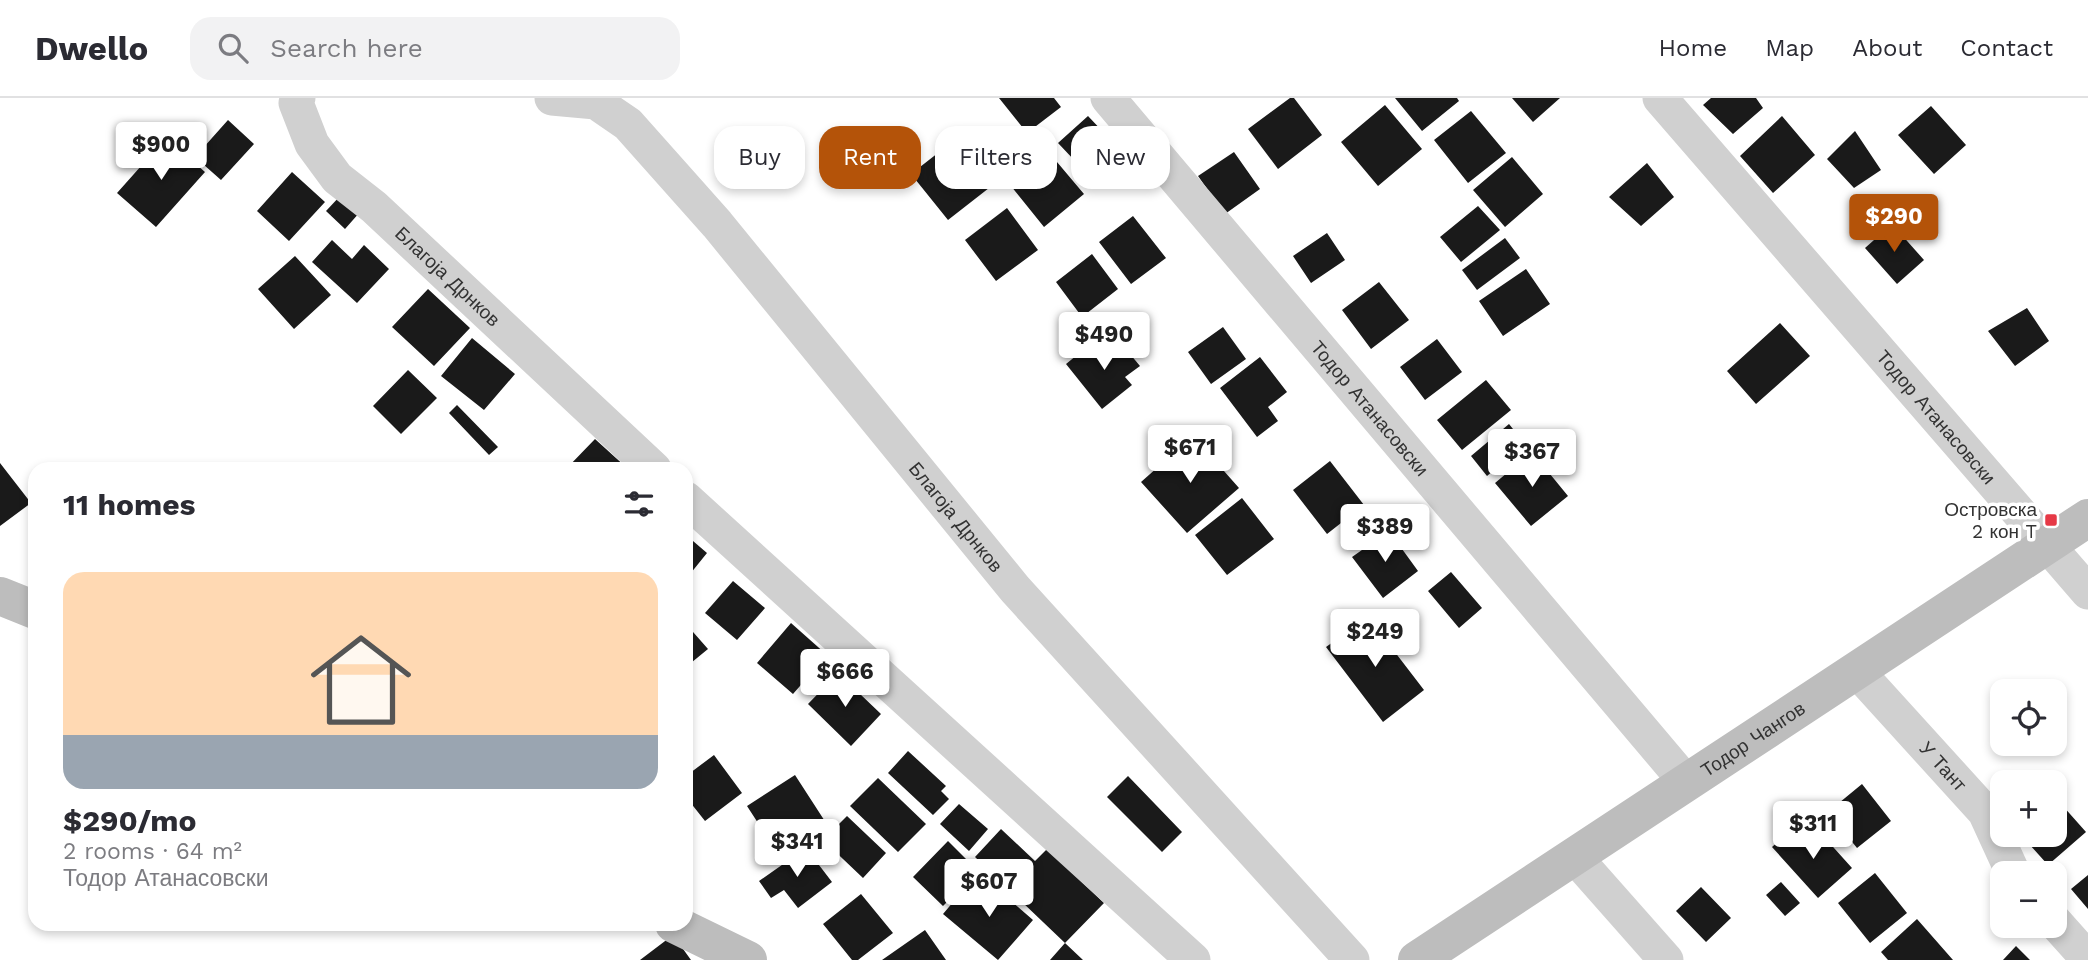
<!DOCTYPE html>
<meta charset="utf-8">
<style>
body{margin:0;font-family:"Work Sans",sans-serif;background:#f2f2f3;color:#2b2b33;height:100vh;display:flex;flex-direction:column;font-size:26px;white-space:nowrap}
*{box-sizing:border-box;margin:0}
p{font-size:23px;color:#7c7c81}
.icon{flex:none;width:38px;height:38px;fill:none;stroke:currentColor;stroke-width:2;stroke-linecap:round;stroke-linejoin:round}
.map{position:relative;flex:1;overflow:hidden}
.panel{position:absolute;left:28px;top:364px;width:665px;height:469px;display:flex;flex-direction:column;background:#fff;border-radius:21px;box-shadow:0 4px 10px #0003}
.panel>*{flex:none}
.top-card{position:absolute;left:714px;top:28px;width:665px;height:63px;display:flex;gap:14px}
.buttons{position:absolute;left:1990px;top:581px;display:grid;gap:14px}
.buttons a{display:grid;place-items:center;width:77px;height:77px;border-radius:14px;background:#fff;box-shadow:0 4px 10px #0003;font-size:35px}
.price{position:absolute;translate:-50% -60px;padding:0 16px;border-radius:7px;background:#fff;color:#222;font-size:23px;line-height:46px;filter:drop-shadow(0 2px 4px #0008)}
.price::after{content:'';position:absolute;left:50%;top:42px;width:21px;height:16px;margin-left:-10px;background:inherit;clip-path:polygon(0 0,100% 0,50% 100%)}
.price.selected{background:#b45309;color:#fff}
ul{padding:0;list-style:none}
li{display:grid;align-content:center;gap:14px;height:371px;padding:0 35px}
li+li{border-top:2px solid #e1e1e2}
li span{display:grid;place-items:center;height:217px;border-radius:21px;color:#555}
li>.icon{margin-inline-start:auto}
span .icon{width:126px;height:126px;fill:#fffc;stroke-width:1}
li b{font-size:30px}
h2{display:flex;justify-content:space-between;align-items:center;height:84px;padding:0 35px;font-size:30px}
.tag{padding:0 24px;border-radius:21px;background:#fff;box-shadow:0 4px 10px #0003;font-size:24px;line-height:63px}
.tag.selected{background:#b45309;color:#fff}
header{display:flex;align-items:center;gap:42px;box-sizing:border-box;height:98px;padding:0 35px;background:#fff;border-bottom:2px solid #e1e1e2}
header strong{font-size:33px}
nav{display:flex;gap:38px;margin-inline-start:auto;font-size:24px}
.search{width:490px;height:63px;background:#f2f2f3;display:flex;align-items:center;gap:18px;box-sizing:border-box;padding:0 24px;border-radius:21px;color:#7c7c81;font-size:26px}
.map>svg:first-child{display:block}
.building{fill:#1a1a1a}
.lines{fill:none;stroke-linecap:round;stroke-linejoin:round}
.street{stroke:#d0d0d0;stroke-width:35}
.secondary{stroke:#bdbdbd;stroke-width:38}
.poi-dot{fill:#e63946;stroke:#fff;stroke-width:2.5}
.labels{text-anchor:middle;stroke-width:7;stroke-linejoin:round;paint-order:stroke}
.street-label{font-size:19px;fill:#333;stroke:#fff}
.poi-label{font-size:19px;fill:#333;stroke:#fff;text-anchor:end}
</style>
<header>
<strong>Dwello</strong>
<div class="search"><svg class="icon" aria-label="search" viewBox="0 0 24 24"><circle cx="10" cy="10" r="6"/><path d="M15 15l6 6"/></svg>Search here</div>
<nav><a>Home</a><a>Map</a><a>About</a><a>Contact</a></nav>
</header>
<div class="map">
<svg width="2088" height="862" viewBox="0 0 2088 862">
<rect width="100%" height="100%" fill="#fff"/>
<path class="building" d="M999,0H1054L1061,9L1027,35Z
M1290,0H1294L1322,37L1278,71L1248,31Z
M1395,0H1457L1459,3L1422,33Z
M1512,0H1560L1533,24Z
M1711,0H1756L1763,10L1733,36L1703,7Z
M1385,7L1422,51L1378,88L1341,44Z
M1931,8L1966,47L1934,76L1898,37Z
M1471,13L1506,55L1468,85L1434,42Z
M1088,18L1123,55L1093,82L1058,45Z
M1782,18L1815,57L1773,95L1740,58Z
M228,22L254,46L221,82L195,59Z
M1855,33L1881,72L1854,90L1827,61Z
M906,34L918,49L896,66L884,53Z
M166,40L205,74L156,129L117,95Z
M952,44L989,90L948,122L911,76Z
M1046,51L1084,96L1044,129L1007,83Z
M1234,54L1260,91L1225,116L1198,78Z
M1512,59L1543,96L1505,129L1473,92Z
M1647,65L1674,99L1641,128L1609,99Z
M292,74L325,104L289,143L257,113Z
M341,97L360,114L345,131L326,113Z
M1478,108L1500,132L1461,164L1440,139Z
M1007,110L1038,152L996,183L965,142Z
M1133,118L1166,160L1131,186L1099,144Z
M1892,126L1924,162L1897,186L1865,150Z
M1327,135L1345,162L1311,185L1293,158Z
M1505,140L1520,160L1477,192L1462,172Z
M332,142L352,161L364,147L389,171L357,205L312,164Z
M1092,156L1118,191L1082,219L1056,184Z
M295,158L331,197L294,231L258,191Z
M1526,171L1550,206L1503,238L1479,203Z
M1379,184L1409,222L1371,251L1342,212Z
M428,191L470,230L434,268L392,229Z
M2027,210L2049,243L2015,268L1988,233Z
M1780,225L1810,258L1756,306L1727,273Z
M1223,229L1246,261L1211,286L1188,254Z
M472,240L515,276L484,312L441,278Z
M1437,241L1462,274L1425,302L1400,269Z
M1093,244L1104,257L1120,244L1140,268L1125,279L1132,287L1102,311L1066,266Z
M1260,259L1287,294L1268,309L1278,323L1257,339L1220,290Z
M408,272L437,300L401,336L373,308Z
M1486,282L1511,312L1462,352L1437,322Z
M457,307L498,349L489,357L449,315Z
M1509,326L1525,346L1487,378L1471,358Z
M1193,338L1239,390L1187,435L1141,384Z
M595,341L627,370L626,371H566Z
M1532,354L1568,398L1531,428L1495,385Z
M1330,363L1364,407L1327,436L1293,392Z
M0,365L31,405L0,428Z
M1242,400L1274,441L1227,477L1195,437Z
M1389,433L1418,473L1383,500L1352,459Z
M686,437L707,455L686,481Z
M1451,474L1482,510L1459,530L1428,493Z
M733,483L765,510L737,542L705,515Z
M1368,519L1424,592L1383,624L1326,549Z
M791,525L827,557L793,596L757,565Z
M686,526L708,551L686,569Z
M838,575L881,616L851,648L808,606Z
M908,653L946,688L941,693L949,701L933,717L888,675Z
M714,657L742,695L705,723L686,699V678Z
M795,677L828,728L780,759L747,708Z
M1128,678L1182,734L1162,754L1107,699Z
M878,680L926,726L898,754L850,708Z
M1862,686L1891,723L1857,750L1828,714Z
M2054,698L2086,734L2048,767L2021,737H2054Z
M959,706L988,731L969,753L940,726Z
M847,718L886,755L863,780L823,742Z
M1816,730L1852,770L1818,800L1772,749L1791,732L1801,744Z
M1001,731L1035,763L1047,751L1104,805L1065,845L975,759Z
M948,743L978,773L943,808L913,779Z
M806,750L832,784L798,810L784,792L771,800L759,783Z
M1875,775L1907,815L1870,845L1838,805Z
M2088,777V811L2071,791Z
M987,782L1033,822L998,862L943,816L965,790L974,797Z
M1781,784L1800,805L1785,818L1766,797Z
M1701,789L1731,820L1706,844L1676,813Z
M861,796L893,835L858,862H852L823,826Z
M1917,821L1953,862H1888L1881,854Z
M925,832L946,862H882Z
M673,837L691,862H640Z
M1065,845L1083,862H1050Z
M2016,848L2030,862H2003Z"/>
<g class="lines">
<g class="street">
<path id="s1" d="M298,0L296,5L312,46L337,80L374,109L654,371"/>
<path id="s2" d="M552,0L596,4L628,26L717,126L1015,491L1352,862"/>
<path id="s3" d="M1108,0L1686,684"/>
<path id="s4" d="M1660,0L2088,494"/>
<path d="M686,401L1193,862"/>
<path id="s5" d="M1856,572L1985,714L2013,775"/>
<path d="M1574,758L1666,862"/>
<path d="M2054,823L2088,861"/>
</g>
<g class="secondary">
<path d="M0,498L35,512"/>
<path d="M674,826L748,862"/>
<path id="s6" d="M1417,862L2088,420"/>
</g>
</g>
<rect class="poi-dot" x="2044" y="415" width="14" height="14" rx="3.5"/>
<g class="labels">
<g class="street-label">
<text dy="7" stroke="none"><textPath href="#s1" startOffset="240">Благоја Дрнков</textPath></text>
<text dy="7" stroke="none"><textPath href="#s3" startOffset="406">Тодор Атанасовски</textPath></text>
<text dy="7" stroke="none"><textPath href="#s4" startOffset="422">Тодор Атанасовски</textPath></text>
<text dy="7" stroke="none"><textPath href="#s2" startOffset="595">Благоја Дрнков</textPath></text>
<text dy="7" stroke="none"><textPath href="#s6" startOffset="402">Тодор Чангов</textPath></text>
<text dy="7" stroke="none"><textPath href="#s5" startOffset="130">У Тант</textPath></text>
</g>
<g class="poi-label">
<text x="2037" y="418">Островска<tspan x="2037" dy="22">2 кон T</tspan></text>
</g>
</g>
</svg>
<div class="buttons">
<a><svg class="icon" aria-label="locate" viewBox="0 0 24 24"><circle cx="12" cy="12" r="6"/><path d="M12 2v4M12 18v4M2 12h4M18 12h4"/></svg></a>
<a>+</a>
<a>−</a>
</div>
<b class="price" style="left:161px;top:84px">$900</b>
<b class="price selected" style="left:1894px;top:156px">$290</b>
<b class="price" style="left:1104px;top:274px">$490</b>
<b class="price" style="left:1190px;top:387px">$671</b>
<b class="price" style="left:1532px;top:391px">$367</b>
<b class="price" style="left:1385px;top:466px">$389</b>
<b class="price" style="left:1375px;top:571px">$249</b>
<b class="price" style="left:845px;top:611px">$666</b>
<b class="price" style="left:1813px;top:763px">$311</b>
<b class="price" style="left:797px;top:781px">$341</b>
<b class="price" style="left:989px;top:821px">$607</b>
<div class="top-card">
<a class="tag">Buy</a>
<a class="tag selected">Rent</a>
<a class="tag">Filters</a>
<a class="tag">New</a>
</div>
<section class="panel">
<h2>11 homes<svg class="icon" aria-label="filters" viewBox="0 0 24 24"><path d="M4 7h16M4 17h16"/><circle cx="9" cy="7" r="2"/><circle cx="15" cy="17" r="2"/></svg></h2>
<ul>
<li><span style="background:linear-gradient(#ffd9b3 75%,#9aa5b1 0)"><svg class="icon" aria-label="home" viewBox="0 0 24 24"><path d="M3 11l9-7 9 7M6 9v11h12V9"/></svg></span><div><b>$290/mo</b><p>2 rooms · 64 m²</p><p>Тодор Атанасовски</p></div></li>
</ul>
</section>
</div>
